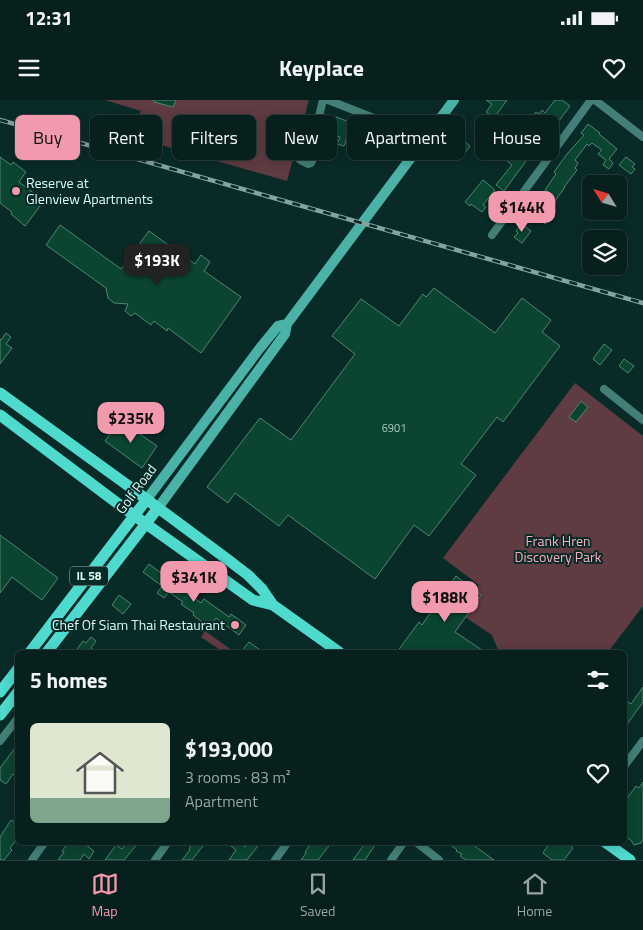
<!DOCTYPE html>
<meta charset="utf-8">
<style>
body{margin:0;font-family:"Titillium Web",sans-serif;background:#102827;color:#f1f3f6;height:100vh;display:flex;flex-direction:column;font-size:19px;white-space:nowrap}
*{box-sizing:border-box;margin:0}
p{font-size:16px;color:#98a3a4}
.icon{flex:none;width:28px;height:28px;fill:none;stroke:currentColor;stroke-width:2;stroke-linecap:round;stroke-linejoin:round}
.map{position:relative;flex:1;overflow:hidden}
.panel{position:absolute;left:15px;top:550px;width:612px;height:195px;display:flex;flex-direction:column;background:#07201e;border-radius:8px;box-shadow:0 2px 12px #0003,0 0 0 1px #283e3c}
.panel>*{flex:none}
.guide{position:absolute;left:15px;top:15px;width:614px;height:45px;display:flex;gap:10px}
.needle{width:32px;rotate:307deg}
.controls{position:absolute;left:582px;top:75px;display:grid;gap:10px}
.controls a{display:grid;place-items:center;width:45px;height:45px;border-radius:8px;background:#07201e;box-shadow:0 2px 12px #0003,0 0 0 1px #283e3c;font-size:25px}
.price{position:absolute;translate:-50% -42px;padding:0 11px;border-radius:10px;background:#f29aad;color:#111;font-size:16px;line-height:32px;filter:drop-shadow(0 1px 2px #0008)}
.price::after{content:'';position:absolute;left:50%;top:30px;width:15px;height:11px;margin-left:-8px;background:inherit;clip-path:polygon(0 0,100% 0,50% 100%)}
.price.on{background:#222;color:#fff}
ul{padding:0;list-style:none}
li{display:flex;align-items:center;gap:15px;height:125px;padding:0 15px}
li+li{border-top:1px solid #283e3c}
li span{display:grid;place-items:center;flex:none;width:140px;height:100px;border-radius:8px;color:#555}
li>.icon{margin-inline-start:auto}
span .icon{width:60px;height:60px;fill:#fffc;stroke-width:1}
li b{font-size:21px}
h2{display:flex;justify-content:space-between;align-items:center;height:60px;padding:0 15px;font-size:21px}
.tag{padding:0 18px;border-radius:8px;background:#07201e;box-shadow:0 2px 12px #0003,0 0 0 1px #283e3c;font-size:18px;line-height:45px}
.tag.on{background:#f29aad;color:#111}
.status{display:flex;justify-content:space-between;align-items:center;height:35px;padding:0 25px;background:#07201e;direction:ltr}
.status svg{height:14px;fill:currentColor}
header{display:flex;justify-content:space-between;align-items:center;height:65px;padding:0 15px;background:#07201e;font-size:22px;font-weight:700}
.menu{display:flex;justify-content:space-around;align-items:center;height:70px;border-top:1px solid #283e3c;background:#07201e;font-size:14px;color:#98a3a4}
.menu a{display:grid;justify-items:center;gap:2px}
.menu .on{color:#f29aad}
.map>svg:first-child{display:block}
.green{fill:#5f3b42}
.building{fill:#0b4431;stroke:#528670}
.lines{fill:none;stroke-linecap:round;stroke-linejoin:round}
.street{stroke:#437f78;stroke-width:8}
.secondary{stroke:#4bb2a8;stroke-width:10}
.primary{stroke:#4edacd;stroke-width:11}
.rail-casing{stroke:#83a39f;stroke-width:4.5}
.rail{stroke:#092b28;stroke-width:2.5;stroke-dasharray:8;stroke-linecap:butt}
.poi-dot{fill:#f29aad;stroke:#092b28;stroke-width:2}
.labels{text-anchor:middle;stroke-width:4;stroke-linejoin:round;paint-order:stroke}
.number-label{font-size:11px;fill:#a6cbc3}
.shield{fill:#092b28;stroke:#9bbab7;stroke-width:1}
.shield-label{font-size:12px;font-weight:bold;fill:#d9f8f4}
.poi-label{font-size:14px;fill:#d9f8f4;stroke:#092b28;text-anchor:start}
.street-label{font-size:14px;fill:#d9f8f4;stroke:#092b28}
.park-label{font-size:14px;fill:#f8adbc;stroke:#092b28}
</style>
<div class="status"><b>12:31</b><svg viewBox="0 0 49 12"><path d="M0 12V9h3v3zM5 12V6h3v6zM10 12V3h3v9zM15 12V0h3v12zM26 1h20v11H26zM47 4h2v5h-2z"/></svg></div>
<header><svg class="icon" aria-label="menu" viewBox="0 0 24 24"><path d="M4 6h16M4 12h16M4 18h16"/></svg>Keyplace<svg class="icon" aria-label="heart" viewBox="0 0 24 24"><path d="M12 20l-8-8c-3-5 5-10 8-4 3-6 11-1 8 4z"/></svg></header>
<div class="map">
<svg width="643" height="760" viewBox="0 0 643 760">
<rect width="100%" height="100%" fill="#092b28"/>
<path class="green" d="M105,0H309L287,81L133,37L141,11Z
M575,283L643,336V506L608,552H499L492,535L465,517L481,495L475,491L479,485L443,458Z
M205,531L233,551L231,552H223L201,537Z"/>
<path class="building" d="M154,0H176L173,7L154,2Z
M486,0H507L494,18L486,12L492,4Z
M555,0H562L570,6L555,26L550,22L538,36L542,39L533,50L529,47L522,57L526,61L504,91L496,85L512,65L506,60L520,44L521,45L537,24L530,19L536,12L539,14L542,10L545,13Z
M336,17L358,25L356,32L350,30L344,46L337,44L340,37L331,34Z
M588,24L600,33L599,34L617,49L609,59L613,63L609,69L603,65L606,60L598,54L602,50L592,43L589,46L587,44L575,60L578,63L575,68L577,70L564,87H565L550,108L555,111L545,124L526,109L531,103L538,108L545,99L549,92L545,90L556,74L554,72L567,54L584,35L581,33Z
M482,25L494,35L486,44L474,34Z
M374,34L392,40L385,58L378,56L381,46L371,43Z
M455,40L461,45L464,41L470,46L461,58L449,50Z
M0,57L11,65L13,62L26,72L19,82L44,101L25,126L11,114L12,112L0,103Z
M626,57L635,64L632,67L635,69L631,74L619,65Z
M483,80L495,90L483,105L486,107L482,112L471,104L470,106L465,102Z
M522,124L531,131L522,143L514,137L518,133L516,131Z
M60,125L121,169L149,131L195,164L201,155L210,162L204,171L241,197L201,253L168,228L167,231L154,221L151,225L135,213L131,216L125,211L128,204L114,203L108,198L106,188L46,145Z
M434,188L495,233L522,198L551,220L542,232L560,246L503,322L497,317L461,364L476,375L429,436L414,425L375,479L288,415L279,426L235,393L228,403L207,387L260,318L291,340L355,254L332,236L361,199L399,226L423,194L426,197Z
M6,233L11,237L6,244L12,248L0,264V239L1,240Z
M604,244L612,250L600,265L593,259Z
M624,259L634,266L628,273L619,266Z
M581,301L588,307L576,322L569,317Z
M120,320L157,346L142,368L105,341Z
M0,435L58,478L42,500L12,477L0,493Z
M149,464L201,503L204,499L229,517L231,514L246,525L239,535L216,518L209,527L193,515L194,513L181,504L183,502L169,492L164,498L157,493L162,486L143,472Z
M456,476L481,495L455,532L485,552H397L419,522L422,525Z
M119,495L131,504L123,514L112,505Z
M91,537L96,541L91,548L97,552H75L83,541L86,543Z
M249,542L263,552H241Z
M643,587V602L625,627V600L631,604Z
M18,644V677L13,674L6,684L0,680V668Z
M643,682V740L641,743L634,745L632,742V741L625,736V701L636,686L639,688Z
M11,720L18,725V738L10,748L12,750L4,760H0V737Z
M69,742H82L94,751L89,759L84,754L80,760H58L64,752L62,751Z
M127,742H139L124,760H105L116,745L122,749Z
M193,742H206L192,760H182L190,750L189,749Z
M226,742H238L245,747L248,742H261L247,760H229L236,750Z
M312,742H332L318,760H301L306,753L305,752Z
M366,742H377L365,760H353Z
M447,742H469L494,760H466L460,756L462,754L456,751L457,750Z
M550,742H566L573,748L564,760H552L543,753Z"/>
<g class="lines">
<path class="street" d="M328,0L397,27
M595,0L643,37
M313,40C307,46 300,51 300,60L308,64L311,63L314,57L313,40L323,0
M492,135L591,0
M604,289L643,320
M0,641L18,618
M625,665L643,641
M416,742L439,760
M32,760L45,742
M155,760L168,742
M275,760L288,742
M391,760L404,742"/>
<path class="secondary" d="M147,399L260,248L278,226L287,224
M158,408L285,234L287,224L454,0"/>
<path class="primary" d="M0,293L130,387L227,459L248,475L262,489L273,505L339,552
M0,315L121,406L253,500L273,505
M30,552L147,399
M47,552L158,408
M0,592L18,569
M0,615L18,592
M605,742L630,760"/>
<defs>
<path id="rail" d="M0,20L643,203"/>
</defs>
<use href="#rail" class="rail-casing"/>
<use href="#rail" class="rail"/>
</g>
<g class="poi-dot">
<circle cx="16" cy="91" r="5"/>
<circle cx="235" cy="525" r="5"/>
</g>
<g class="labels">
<g class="number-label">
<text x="394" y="332">6901</text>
</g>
<rect class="shield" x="70" y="466.5" width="38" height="19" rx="4"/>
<g class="shield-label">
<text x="89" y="480">IL 58</text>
</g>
<g class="poi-label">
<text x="26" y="88">Reserve at<tspan x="26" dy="16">Glenview Apartments</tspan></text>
<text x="225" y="530" text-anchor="end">Chef Of Siam Thai Restaurant</text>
</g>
<g class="street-label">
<text transform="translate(136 389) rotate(-53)" y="5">Golf Road</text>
</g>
<g class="park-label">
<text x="558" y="446">Frank Hren<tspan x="558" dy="16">Discovery Park</tspan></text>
</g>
</g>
</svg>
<div class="controls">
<a><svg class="needle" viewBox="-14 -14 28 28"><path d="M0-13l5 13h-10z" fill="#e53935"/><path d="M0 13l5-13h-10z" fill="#98a3a4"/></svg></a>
<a><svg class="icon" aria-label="layers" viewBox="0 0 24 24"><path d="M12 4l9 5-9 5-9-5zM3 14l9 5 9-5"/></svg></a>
</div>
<b class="price" style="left:522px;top:133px">$144K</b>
<b class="price on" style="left:157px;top:186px">$193K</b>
<b class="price" style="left:131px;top:344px">$235K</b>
<b class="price" style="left:194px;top:503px">$341K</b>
<b class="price" style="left:445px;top:523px">$188K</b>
<div class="guide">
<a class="tag on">Buy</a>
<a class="tag">Rent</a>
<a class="tag">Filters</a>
<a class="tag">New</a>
<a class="tag">Apartment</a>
<a class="tag">House</a>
</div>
<section class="panel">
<h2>5 homes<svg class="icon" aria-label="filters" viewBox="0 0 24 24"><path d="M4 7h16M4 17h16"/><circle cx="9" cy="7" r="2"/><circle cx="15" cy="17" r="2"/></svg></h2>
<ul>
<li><span style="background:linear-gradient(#dfe7d0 75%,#7fa58c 0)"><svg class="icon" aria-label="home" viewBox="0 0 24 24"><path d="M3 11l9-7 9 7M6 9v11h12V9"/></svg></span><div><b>$193,000</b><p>3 rooms · 83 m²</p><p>Apartment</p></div><svg class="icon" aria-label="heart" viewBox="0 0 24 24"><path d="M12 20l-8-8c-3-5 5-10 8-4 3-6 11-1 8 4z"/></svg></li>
</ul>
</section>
</div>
<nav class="menu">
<a class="on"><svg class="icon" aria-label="map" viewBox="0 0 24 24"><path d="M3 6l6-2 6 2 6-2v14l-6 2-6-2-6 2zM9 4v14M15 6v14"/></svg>Map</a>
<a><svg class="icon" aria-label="saved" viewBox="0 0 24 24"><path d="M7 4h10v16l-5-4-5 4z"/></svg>Saved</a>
<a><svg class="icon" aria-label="home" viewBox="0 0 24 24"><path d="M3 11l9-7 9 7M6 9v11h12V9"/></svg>Home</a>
</nav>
